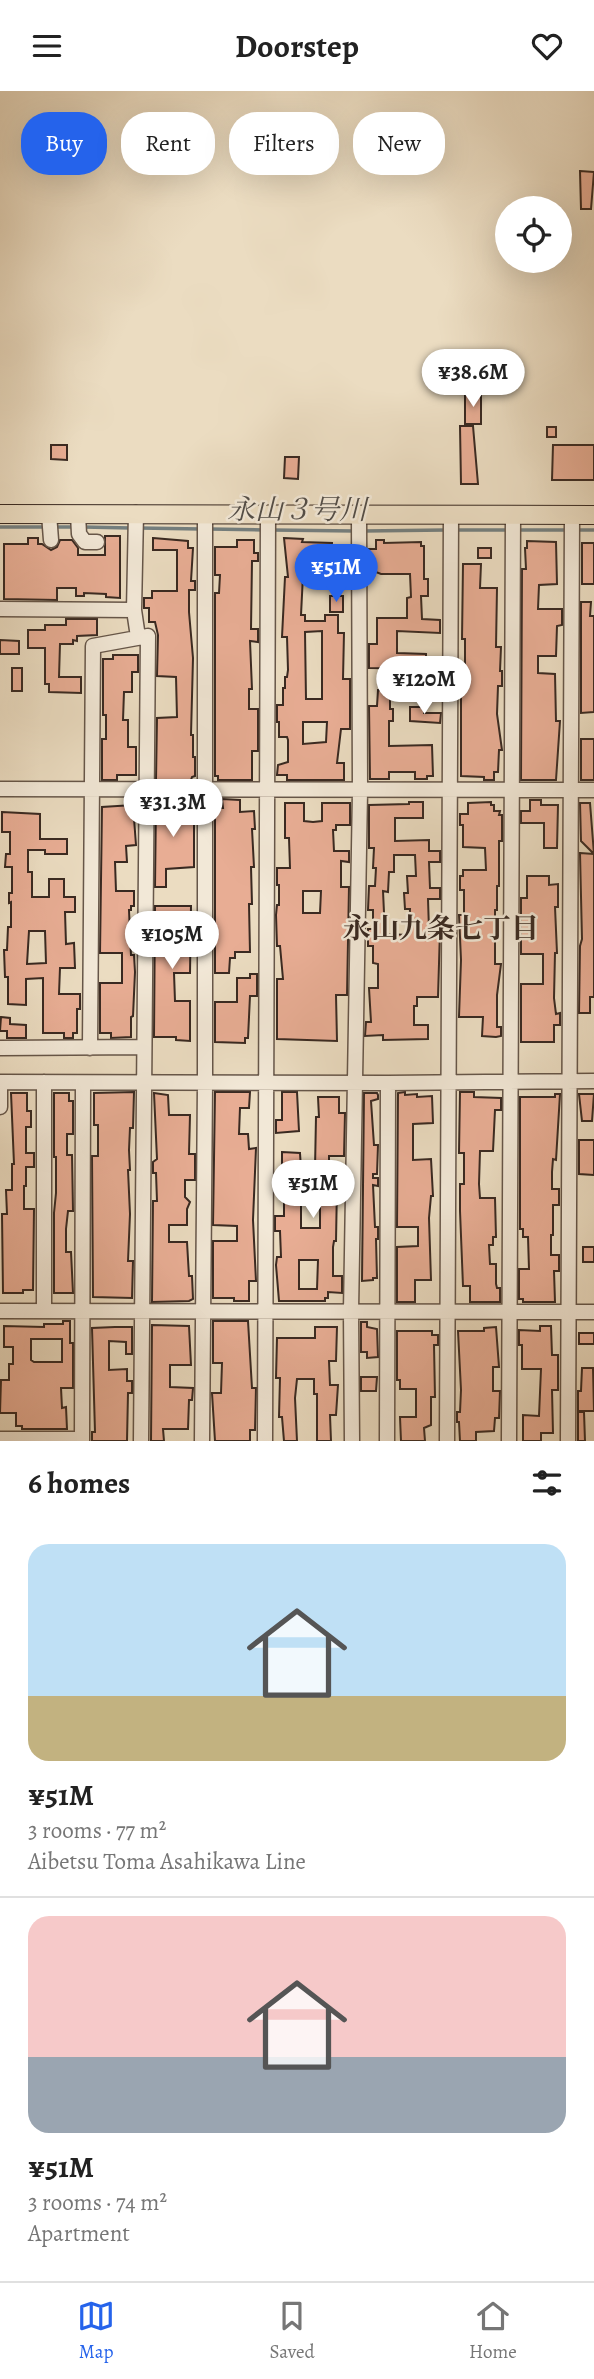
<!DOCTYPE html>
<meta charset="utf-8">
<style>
body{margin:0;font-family:Alegreya,"Noto Serif JP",serif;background:#f2f2f2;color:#222;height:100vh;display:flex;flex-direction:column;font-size:26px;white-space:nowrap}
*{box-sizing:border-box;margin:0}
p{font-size:23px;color:#767676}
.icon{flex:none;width:38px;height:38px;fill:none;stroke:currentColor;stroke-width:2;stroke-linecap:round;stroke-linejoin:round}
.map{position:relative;height:1350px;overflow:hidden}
.drawer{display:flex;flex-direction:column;background:#fff;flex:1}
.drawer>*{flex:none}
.hud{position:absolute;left:21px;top:21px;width:553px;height:63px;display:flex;gap:14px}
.buttons{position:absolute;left:495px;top:105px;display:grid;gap:14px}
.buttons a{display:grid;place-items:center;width:77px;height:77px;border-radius:50%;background:#fff;box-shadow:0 7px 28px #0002;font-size:35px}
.price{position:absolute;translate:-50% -60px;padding:0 16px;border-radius:24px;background:#fff;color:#222;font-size:23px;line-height:46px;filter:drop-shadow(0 2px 4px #0008)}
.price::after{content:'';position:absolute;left:50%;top:42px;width:21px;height:16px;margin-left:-10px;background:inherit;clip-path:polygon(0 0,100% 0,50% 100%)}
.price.active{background:#2563eb;color:#fff}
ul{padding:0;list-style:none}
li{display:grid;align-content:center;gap:14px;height:371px;padding:0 28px}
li+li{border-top:2px solid #e0e0e0}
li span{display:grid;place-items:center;height:217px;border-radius:21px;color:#555}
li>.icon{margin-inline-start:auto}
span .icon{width:126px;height:126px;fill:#fffc;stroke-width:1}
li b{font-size:30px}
h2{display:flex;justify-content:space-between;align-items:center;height:84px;padding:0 28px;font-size:30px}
.tag{padding:0 24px;border-radius:28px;background:#fff;box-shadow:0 7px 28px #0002;font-size:24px;line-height:63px}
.tag.active{background:#2563eb;color:#fff}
header{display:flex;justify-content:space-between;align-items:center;height:91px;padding:0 28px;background:#fff;font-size:32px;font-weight:600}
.dock{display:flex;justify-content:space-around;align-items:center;height:98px;border-top:2px solid #e0e0e0;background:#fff;font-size:19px;color:#767676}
.dock a{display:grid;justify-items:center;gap:4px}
.dock .active{color:#2563eb}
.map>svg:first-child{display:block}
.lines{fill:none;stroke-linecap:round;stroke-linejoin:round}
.stream{stroke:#747f7f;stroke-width:3.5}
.building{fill:#e8ad94;stroke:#392921;stroke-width:2;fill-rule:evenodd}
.minor-casing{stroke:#665649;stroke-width:17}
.major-casing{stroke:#392921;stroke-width:20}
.minor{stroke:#f2e8d7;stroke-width:14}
.major{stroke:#ebdcc1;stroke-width:18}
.labels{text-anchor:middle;stroke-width:5;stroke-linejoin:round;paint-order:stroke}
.water-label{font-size:28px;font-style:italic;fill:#524d48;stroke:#f2e8d7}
.neighbourhood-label{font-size:28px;font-weight:bold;fill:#392921;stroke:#f2e8d7}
</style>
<header><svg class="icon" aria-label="menu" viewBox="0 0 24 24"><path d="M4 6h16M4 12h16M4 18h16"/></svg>Doorstep<svg class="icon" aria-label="heart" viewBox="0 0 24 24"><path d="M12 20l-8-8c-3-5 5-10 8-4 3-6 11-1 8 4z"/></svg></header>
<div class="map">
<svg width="594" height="1350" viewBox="0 0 594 1350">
<rect width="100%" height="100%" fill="#ebdcc1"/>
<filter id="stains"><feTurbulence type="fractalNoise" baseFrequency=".00286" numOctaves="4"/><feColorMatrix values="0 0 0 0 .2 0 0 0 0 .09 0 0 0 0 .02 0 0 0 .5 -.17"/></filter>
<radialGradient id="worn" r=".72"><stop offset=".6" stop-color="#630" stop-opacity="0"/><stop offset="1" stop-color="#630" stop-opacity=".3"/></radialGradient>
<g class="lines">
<path class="stream" d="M0,436H47
M55,436H75
M83,436L131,437
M139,437L201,438
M209,438L264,439
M272,439L355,440
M454,439H509
M517,439H568
M576,439H594
M363,440L446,439"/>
</g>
<path class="building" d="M580,80L594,81L591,118H581Z
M465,304H481V333H465Z
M460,335H473L478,393H461Z
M547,336H556V346H547Z
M51,354H67V369L51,368Z
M553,354H594V389H552Z
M285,366H299L298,388L284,387Z
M105,445H120V507L106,506V503L84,502V505H76V497H57V509L4,508V453H28V447H38V453H42L51,459L57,456L60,449H72L78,457V464H105Z
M153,447L188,450V457H193L191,490H195V499H189V521L193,567L191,644H193V666H195V685L192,686L191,689H156L157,627L177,626L176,586L157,585L158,544L155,531H149V517H144V507H152V500H177V459H153Z
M284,447L303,448L302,451L332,452L331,465L310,467V484H303L301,524H305V530H325V524H338V542H344L343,588H350V638H341L337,672H344V689H287V684H277L278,674L288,671V649L287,646H279V631H277V614H283V597H285V586H287L288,579L287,546H282L285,486H288ZM322,540V608H306L305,541ZM303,631H327L326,651L303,653Z
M237,449H254V462H258V470H252L251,538H258V551L250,550L252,598H249V618H258V660H252V689H218V685H215V502H219L220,484H215V456H237Z
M376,449H384V452L421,451V455H424V488H428V505H421L422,528L440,529V542L397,540V562L426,563V567L441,568V578L369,577V553H377V527H407V507L411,506L410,483H381L376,481V475H369V458H376Z
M527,450L556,451L557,493L539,494L538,518H562V534L557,535L556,565H538V582L555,583L556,630H560L556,689H521L522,478H526L525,457H527Z
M582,452H594V493H582Z
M478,457H491V467H478Z
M463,473H481L480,497H497L496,556H501L500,580H502V595H498L497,623L502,659H499L498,681H494V689H484V686L461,685V572H465V548H462Z
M330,505H343V521H330Z
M581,511H591L590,525H594V621L581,622Z
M66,528H97V544L77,545V550L73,549V553H60L59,586H81V602L49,601V593H45V557H28V539H45V534H66Z
M0,549L19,550V563H0Z
M113,564H138V581H132V601H124L123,629H128V656H136V684H117V689H102V648H106V624H103V568H113Z
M12,577H22V600H12Z
M378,599L390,600V618H393V630H389V655L432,654L433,685H427V688H415V681H389V688H370L369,615H377Z
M410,616H424V622H441L440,632L410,630Z
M581,648H594V689H581Z
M222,708L240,709V721L254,720L255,738H252L254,776H251L252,813H249L250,861H235V867H230L229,882H215V717H223Z
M530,709H541V714H558L557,757H544V732H521V720H530Z
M156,711H174V715H194V776L166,778V796H155Z
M409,711H423V727H395V750L429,749V760H440V771H429L430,797H440V808H428L429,839H440L438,906H417V915H414V934H428V948L383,949V944L365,945L366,931H371L369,897H378V873L373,872V855H368V838H373V819H368L369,795H375L376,777H373L374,757H369V714L409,713ZM394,764H415L416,785H407L408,802H404L405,818H410L409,844L385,843L383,800L388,801L389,781H394Z
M491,711V714H494V720H500L499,724H502V750H499V795H497V819H495V873H501L497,904V936H501V945L496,946L482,945L483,926H459L461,869L459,824H464V799H460V785H463V779H486L485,757L463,756V734H460V723H468V712Z
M285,712H304V730L313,731L322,730V712H350V734H336V739H333L334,760H349V771L341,770V796H349L347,904H336L337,950L277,948V888H283L280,855H277L276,824L277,814H279V794H277V777H290L289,747H285ZM303,800H321L320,822H303Z
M580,712H590L594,763L581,750Z
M133,714L136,754L126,755L127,771H115L116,800H134V815H131V819H129L131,864H134L135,881L133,925L131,926V946L111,947V942H100V892H122V862H100L102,716Z
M2,721L40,723V748H67V763H45V759H28V781H32V806H49V788H64V806H75V821H65L66,853L74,852L75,877H60L59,903H80V918H77V942H73V947H64V942H43V887L26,888V914L8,913V886H5L4,859H7L8,836H11V811L9,812V802H12V776H5L6,763H10V741H2ZM29,840H45L46,872L27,873Z
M580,762L594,763V906H590V922H579L580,855L582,848Z
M527,785H549V794L558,793V816H555L557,862H555L554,907L556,923L560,922V934H554V951H521V893H543V863H521V807H527Z
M155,815H191L190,882H174L175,910H190V950L176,949V946H154Z
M250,883H257V905H250L248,947H245V952L215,951V911H237V887H250Z
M1,926L10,927V933L26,934V947H7V940H0Z
M134,1001L133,1037H130L129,1059L130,1079H128L130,1123L128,1170H133L132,1207L93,1206L92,1065H98V1034H94V1002Z
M215,1001H250L249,1017H240L239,1043H248L249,1058L256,1057L253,1129L256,1190H249V1210H234V1207H213V1150H237V1135L213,1134Z
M282,1001H297L299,1040L276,1042V1029H282Z
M405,1001V1004L417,1003V1006L432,1005L433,1032L413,1033V1069L431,1068L433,1105H431L429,1127L431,1189H415V1211H397V1156L418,1155V1136H397L398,1002Z
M460,1001H474V1006L501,1007V1019H495L493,1060H480L479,1093L480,1107H495L496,1146H493V1154H489L490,1173H496V1193L497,1197H500V1211H470V1195H463L460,1120V1093H464V1062H459Z
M11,1002H27V1020H31V1036H26V1062H34V1076H26V1095H24V1118H34L33,1199H23V1202H3L2,1123H7L6,1099H12V1073H14Z
M54,1002H69V1010H73V1043H67V1064H72L73,1120H68L66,1138V1161H71L73,1202H54V1122L56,1102V1066H54Z
M154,1002L168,1004L169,1024H190L189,1063H195V1089H185V1106L190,1111L187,1118V1134H169V1151H187L189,1185H192L193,1208L189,1210L152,1211L153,1110H157L156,1082H153V1071L157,1068Z
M364,1002H377L378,1004V1008L371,1010L374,1054H378L377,1083H373V1087H378V1095L373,1094L375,1136H378V1148H376L377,1187H373V1189L362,1190Z
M555,1003H560L556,1069L553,1068L552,1081V1098H559V1114H553V1144H551V1164H559V1180H554L555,1211H523V1208H519V1178H529L528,1146H523V1138H520V1006H555Z
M579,1003H594L592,1030H582Z
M318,1006H339V1022H345L344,1065H329V1084L344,1085V1094H337L336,1150H334L333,1156V1185H342V1202L328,1201V1207H325V1210H279L276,1174L277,1166H281L280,1140H275V1125H284V1097H301V1137H320V1093H316L315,1078L316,1026H319ZM299,1169H318L317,1198H299Z
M579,1049H594V1084L579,1083Z
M282,1061L300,1062L301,1078L282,1077Z
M583,1156H594V1171H583Z
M63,1230H70V1252H73V1297H61L62,1317L66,1316L67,1338H22V1335H16V1322H0L1,1289H9V1273H13V1256H4V1235L44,1236V1233H63ZM31,1248H62V1271H34L31,1269Z
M213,1230H248L252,1297H256L255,1339H250V1350H215L212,1302H221L222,1272H213Z
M361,1231H367V1236L377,1238L378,1266L367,1267V1261H361Z
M152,1234L189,1235L191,1274H170V1296L193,1297L192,1309H189L188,1338H163L164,1350H151Z
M540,1235H551L552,1264H558V1299H552L553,1342H541V1350H523V1324L539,1325L541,1278H522V1254H519V1239L540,1240Z
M115,1236H132V1263H126V1251L109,1250V1279L127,1278V1290H132V1302H128L127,1350H92V1341H95L92,1237Z
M315,1236H337L336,1270H329L330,1294H338L336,1324H330L331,1350H317V1303H314V1288H297L295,1307L297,1350H284L282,1326H279L280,1287H276L277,1247H315Z
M496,1236L499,1276H493V1300H500L499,1327H495L494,1340L476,1341V1350H460L459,1331H457V1321H460L461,1299L458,1240H484V1237Z
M397,1240H432V1244H438V1254H434L435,1306H431V1334L424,1337L425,1350H401L400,1326H416V1298H400V1289H397Z
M579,1242H594V1253H579Z
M582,1277H593L594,1320H578V1300H581Z
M361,1286H377L376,1300H361Z
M578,1321H584L585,1350H578Z"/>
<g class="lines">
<defs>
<path id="minor" d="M49,423L51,449
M78,423L79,443L85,451H97
M0,518L134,519L136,422
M134,519L138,546
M0,698L594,699
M0,957L144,956
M90,957L93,555L148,545L141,1350
M0,991L388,992L594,990
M0,1016V991
M44,1219V991
M0,1220L594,1221
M0,1348H82
M82,1350L83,992
M202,1350L205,992V423
M265,1350L268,423
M352,1350L351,1220L360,700L359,423
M387,1350L388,992
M447,1350L451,424
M509,1350L513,424
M568,1350L572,424"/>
<path id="major" d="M0,423L594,424"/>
</defs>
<use href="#minor" class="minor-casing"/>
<use href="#major" class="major-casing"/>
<use href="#minor" class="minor"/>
<use href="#major" class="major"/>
</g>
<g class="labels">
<g class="water-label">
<text x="297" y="428">永山３号川</text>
</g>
<g class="neighbourhood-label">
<text x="441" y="847">永山九条七丁目</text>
</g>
</g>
<rect width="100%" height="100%" filter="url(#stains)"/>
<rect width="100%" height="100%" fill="url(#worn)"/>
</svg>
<div class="buttons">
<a><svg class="icon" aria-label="locate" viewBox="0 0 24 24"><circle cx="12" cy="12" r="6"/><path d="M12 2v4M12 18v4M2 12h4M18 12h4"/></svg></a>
</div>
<b class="price" style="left:473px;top:318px">¥38.6M</b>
<b class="price active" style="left:336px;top:513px">¥51M</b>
<b class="price" style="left:424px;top:625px">¥120M</b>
<b class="price" style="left:173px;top:748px">¥31.3M</b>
<b class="price" style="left:172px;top:880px">¥105M</b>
<b class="price" style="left:313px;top:1129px">¥51M</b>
<div class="hud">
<a class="tag active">Buy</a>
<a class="tag">Rent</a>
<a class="tag">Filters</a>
<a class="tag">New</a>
</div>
</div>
<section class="drawer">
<h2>6 homes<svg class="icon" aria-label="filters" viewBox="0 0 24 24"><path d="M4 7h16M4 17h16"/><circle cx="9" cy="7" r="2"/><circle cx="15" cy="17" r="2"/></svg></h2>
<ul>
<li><span style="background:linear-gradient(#bfe0f5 70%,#c2b280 0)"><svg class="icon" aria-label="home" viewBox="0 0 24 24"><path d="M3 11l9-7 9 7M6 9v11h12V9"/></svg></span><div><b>¥51M</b><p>3 rooms · 77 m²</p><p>Aibetsu Toma Asahikawa Line</p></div></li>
<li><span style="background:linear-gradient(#f6c9c9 65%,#9aa5b1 0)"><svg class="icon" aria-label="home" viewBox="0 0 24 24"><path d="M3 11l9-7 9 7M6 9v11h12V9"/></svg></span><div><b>¥51M</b><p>3 rooms · 74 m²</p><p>Apartment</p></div></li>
</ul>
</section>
<nav class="dock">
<a class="active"><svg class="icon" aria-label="map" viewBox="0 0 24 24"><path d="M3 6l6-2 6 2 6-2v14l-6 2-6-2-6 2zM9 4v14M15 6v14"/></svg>Map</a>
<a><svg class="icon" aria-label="saved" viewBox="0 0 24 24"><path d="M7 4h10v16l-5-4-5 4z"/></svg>Saved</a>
<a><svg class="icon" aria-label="home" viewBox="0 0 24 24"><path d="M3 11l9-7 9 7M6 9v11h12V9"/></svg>Home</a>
</nav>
